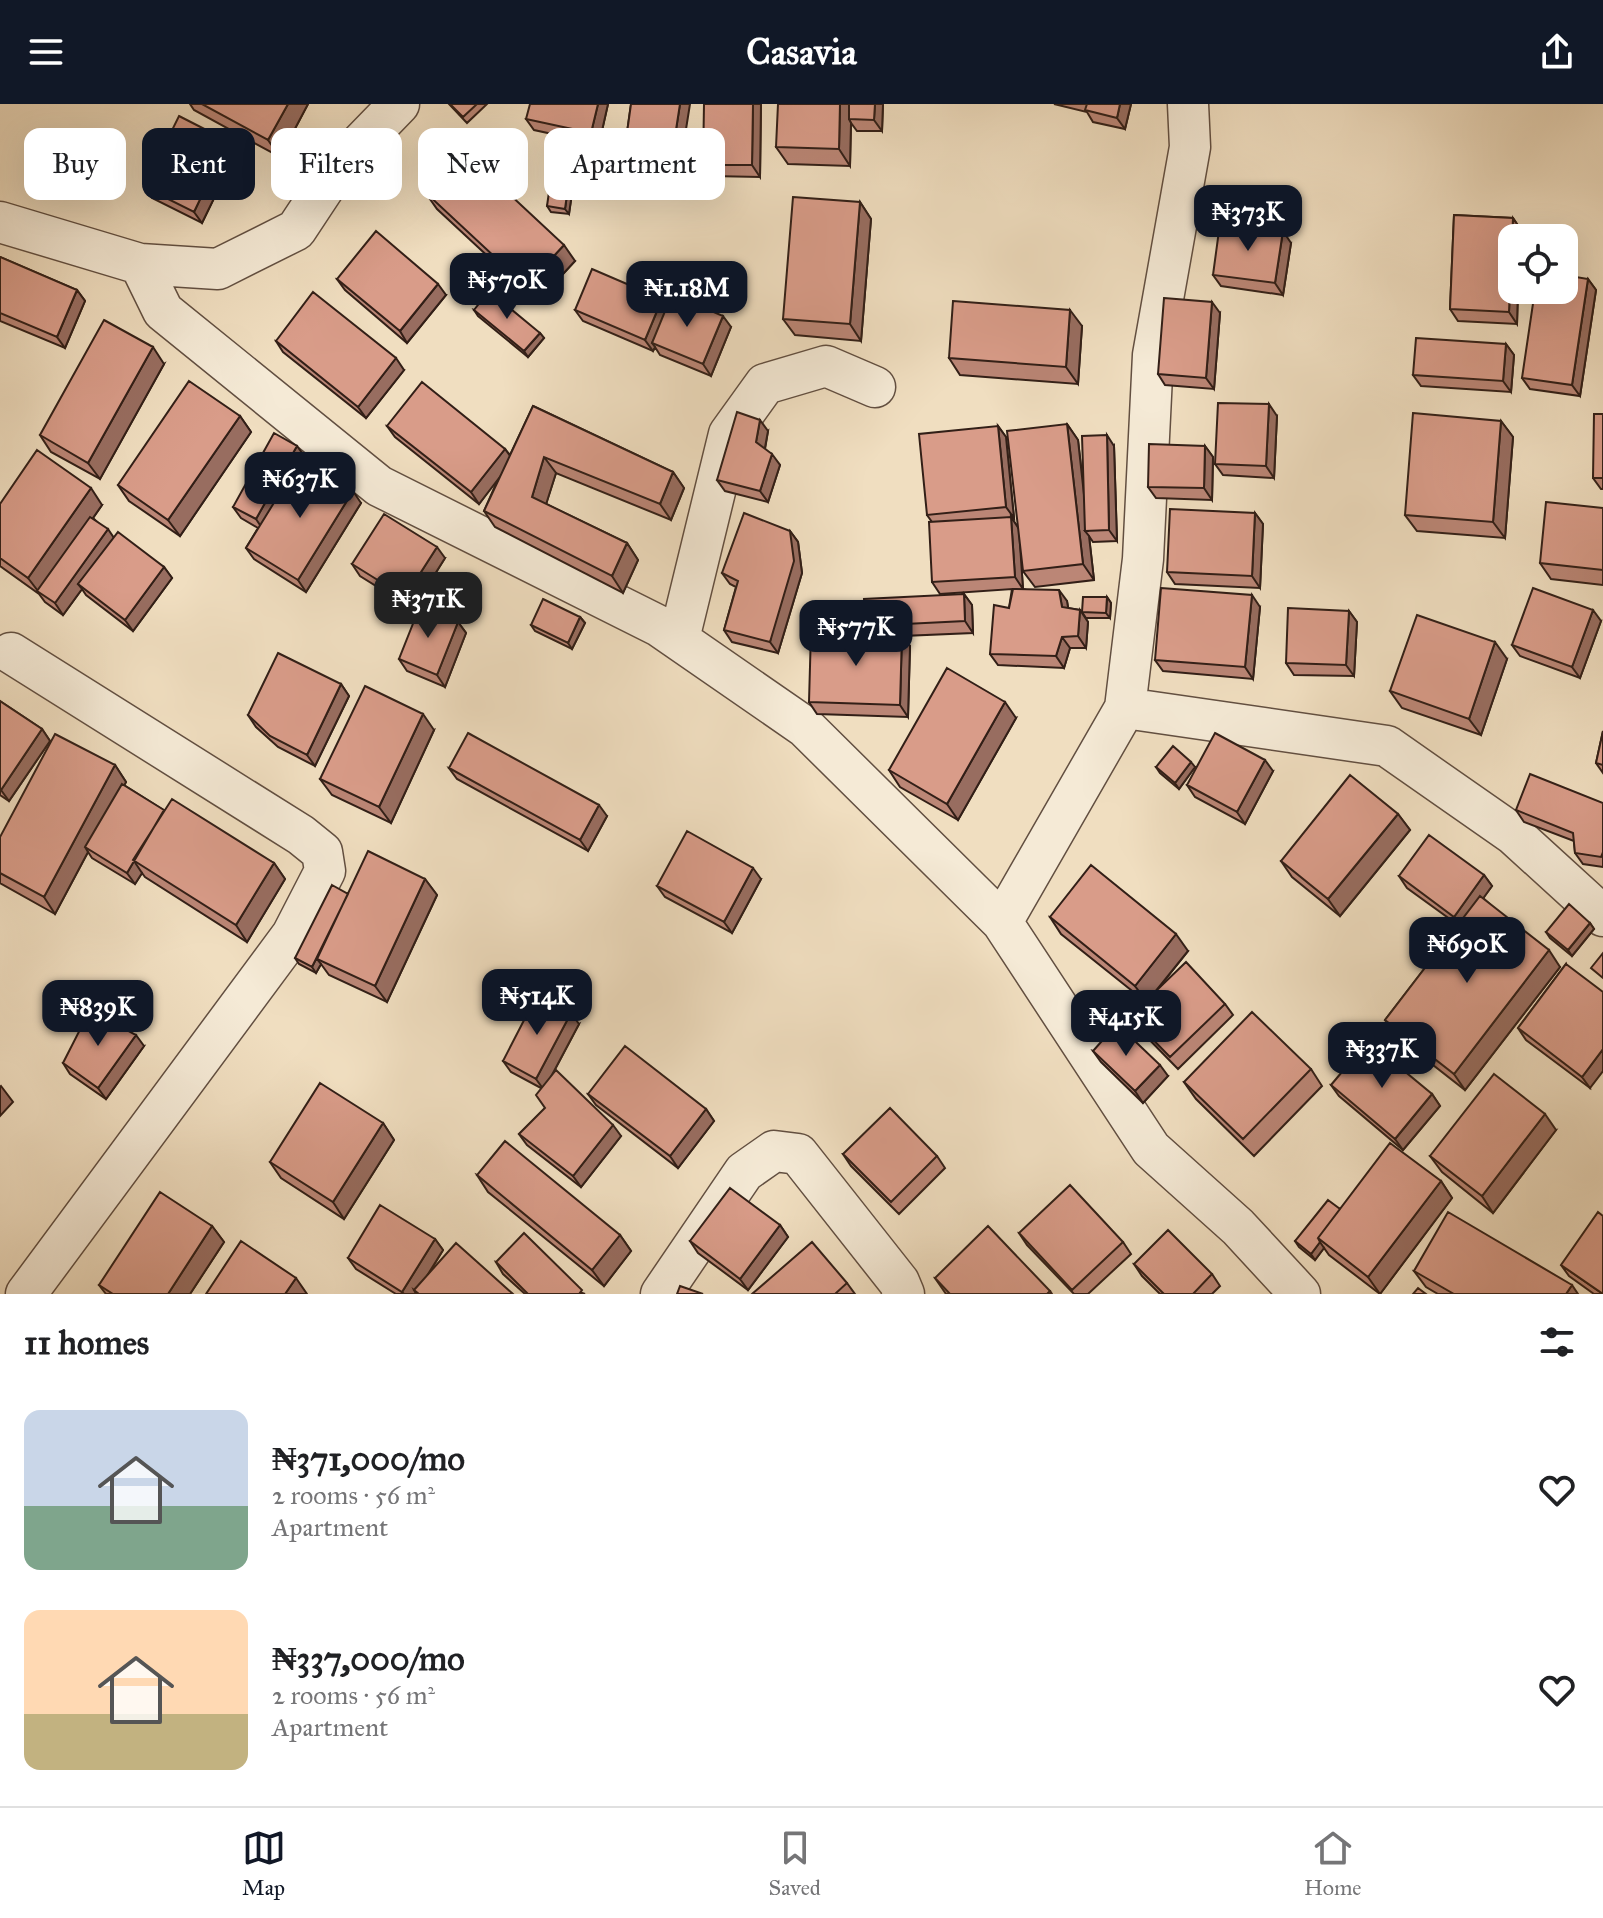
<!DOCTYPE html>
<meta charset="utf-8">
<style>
body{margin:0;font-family:"IM FELL Great Primer",serif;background:#f2f2f2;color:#202124;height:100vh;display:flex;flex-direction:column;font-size:30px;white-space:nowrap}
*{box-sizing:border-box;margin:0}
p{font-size:26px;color:#757577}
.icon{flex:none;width:44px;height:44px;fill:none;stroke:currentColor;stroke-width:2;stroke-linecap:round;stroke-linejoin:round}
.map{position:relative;height:1190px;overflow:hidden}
.details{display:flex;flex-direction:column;background:#fff;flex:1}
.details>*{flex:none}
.banner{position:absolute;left:24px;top:24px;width:800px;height:72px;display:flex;gap:16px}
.fabs{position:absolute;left:1498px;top:120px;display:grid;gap:16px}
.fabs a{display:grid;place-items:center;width:80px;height:80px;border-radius:16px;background:#fff;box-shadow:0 8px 32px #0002;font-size:40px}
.price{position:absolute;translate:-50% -68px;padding:0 18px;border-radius:16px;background:#111827;color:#fff;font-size:26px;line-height:52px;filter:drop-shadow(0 2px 4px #0008)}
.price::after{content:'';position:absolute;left:50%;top:48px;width:24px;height:18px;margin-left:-12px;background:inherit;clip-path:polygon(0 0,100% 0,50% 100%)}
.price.selected{background:#222;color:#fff}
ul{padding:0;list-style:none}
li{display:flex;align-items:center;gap:24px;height:200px;padding:0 24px}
li span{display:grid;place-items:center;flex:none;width:224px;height:160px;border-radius:16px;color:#555}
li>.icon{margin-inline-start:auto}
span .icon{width:96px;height:96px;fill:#fffc;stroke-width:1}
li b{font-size:34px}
h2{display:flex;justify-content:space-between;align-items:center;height:96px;padding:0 24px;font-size:34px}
.pill{padding:0 28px;border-radius:16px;background:#fff;box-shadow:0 8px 32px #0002;font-size:28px;line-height:72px}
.pill.selected{background:#111827;color:#fff}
header{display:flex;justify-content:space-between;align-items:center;height:104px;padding:0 24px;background:#111827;color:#fff;font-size:36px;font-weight:700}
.menu{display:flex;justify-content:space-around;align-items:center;height:112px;border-top:2px solid #e0e0e0;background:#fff;font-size:22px;color:#757577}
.menu a{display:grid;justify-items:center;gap:4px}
.menu .selected{color:#111827}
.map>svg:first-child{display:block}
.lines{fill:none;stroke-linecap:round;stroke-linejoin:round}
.minor-casing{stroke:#624f41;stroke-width:43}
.minor{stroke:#f5ead6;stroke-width:40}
.wall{fill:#bb8676;stroke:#321f17;stroke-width:2}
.shaded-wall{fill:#986d60;stroke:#321f17;stroke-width:2}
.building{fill:#d99c89;stroke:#321f17;stroke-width:2}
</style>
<header><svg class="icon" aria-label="menu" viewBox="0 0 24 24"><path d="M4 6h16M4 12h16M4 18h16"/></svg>Casavia<svg class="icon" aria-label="share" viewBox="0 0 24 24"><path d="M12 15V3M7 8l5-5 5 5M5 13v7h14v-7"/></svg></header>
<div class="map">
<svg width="1603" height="1190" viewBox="0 0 1603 1190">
<rect width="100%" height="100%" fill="#f0dec0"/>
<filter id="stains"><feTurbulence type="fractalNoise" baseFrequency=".0025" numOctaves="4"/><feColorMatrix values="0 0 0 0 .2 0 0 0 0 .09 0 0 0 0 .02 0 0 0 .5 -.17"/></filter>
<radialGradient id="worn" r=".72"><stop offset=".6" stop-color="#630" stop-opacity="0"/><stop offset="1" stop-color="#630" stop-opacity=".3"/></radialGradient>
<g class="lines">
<defs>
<path id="minor" d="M0,118L140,160L218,165L296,126L337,64L399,0
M140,160L163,207L379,382L659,522L805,623L1002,818L1151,1045L1238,1123L1300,1190
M679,535L729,330L765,280L826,262L875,283
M11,549L301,731L322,748L325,767L292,831L26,1190
M1125,604L1387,642L1513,730L1603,812
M1002,818L1125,604L1143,455L1153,251L1190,43L1188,0
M661,1190L744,1068L774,1047L798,1050L899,1178L904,1190"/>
</defs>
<use href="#minor" class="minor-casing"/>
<use href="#minor" class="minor"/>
</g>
<path class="wall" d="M190,0H308L280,53L194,6Z
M449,0H487L467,19Z
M608,0L599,40L534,26L526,15Z
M631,0L677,82L630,75L622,64Z
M761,0L760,73L711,72L703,61Z
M883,0L882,27H857L851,19L850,62L788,60L776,43Z
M1054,0H1131L1125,25L1093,18L1087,8Z
M574,41L578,47L569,110L551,108L547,102Z
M236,49L202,119L152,94L144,83Z
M425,88L575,157L537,198L437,105Z
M860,98L871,115L861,237L795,231L783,215Z
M1454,111L1513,114L1521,126V134H1512V186H1518L1517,220L1458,217L1450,205Z
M1291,139L1283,191L1221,182L1213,171Z
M0,153L77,186L85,197L65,244L0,217Z
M337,175L446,191L407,239L345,186Z
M1588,175L1596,186L1580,292L1530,285L1522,274Z
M667,203L731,223L711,272L660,251L655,243L653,247L583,217L575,206Z
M474,206L540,229L544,234L528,253L478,212Z
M1220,209L1214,285L1165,281L1158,270Z
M1082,222L1078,280L960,271L949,254Z
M276,237L404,266L366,314L283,248Z
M1506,240L1514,251L1511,288L1421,282L1413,271Z
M164,260L100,375L51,348L40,331Z
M533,302L673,368L684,384L671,416L556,369L546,400L627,439L638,456L623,489L495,423L484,407L499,373L479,400L395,333L387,322L505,345L510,351Z
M1603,310V385H1601L1593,374Z
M240,312L251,328L180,432L129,397L118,381Z
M1277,312L1274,374L1223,371L1215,360Z
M1501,317L1513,333L1505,434L1417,427L1405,411Z
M1067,320L1078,336L1084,387L1114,342L1117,437L1093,438L1089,432L1094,476L1035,483L1023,467L1020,441L1023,485L1067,497L1068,504L1080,506L1088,518L1086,544H1070L1064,564L998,561L990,550L1009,504L1012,485L940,490L932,478V418L927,411L998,322L1006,333L1014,414L1012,415L1018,423Z
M768,327L765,345L780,361L768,398L725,387L717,376Z
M1205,342L1213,353L1212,396L1156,394L1148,383Z
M305,353L303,356L361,399L306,488L254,455L246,444L258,424L241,414L233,403Z
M0,400L102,401L93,414L113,433L164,463L172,474L133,527L86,491L82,485L63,511L45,498L39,490L0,462Z
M1603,404V481L1551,475L1540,459Z
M1255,409L1263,420L1260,484L1175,480L1167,468Z
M790,427L798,438L802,469L778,549L732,538L724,526L736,483L730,480L722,469Z
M445,454L413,505L360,472L352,460Z
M964,490L972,501L973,529L903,532L910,542L908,613L817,610L809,598L870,529L865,522Z
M1107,493L1111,499L1110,514H1086L1082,508Z
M1260,503L1253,575L1163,567L1155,556Z
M1349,507L1357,518L1354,572L1294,571L1286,559Z
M580,513L585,519L572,545L535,527L531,521Z
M1601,517L1580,574L1520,552L1512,541Z
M458,518L466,529L445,583L407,567L399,555Z
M1507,555L1481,631L1402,604L1390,587Z
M341,580L349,592L315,662L278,643L256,623L248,611Z
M0,597L42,625L50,637L9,697L0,691Z
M1016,614L958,716L900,683L889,666Z
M434,626L391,719L332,691L320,675Z
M1603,627V669L1596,659Z
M115,661L126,678L124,681L165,707L274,759L285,775L247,838L145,773L142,769L135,780L92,754L88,748L55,810L0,779V733Z
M1156,663H1195L1179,685L1160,669Z
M449,664L607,712L588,747L457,675Z
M1273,667L1245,720L1195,693L1187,681Z
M1603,699V763L1583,760L1575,749L1574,737L1524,718L1516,706Z
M1398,710L1410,726L1340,812L1292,773L1281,757Z
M1484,771L1492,782L1483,794L1560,863L1465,986L1396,932L1385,916L1458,821L1407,784L1399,772Z
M425,775L437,791L387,898L329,871L321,860L316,869L299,860L295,854L348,790Z
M761,775L732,829L665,793L657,782Z
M1050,813L1188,847L1153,891L1225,900L1233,911L1178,965L1138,924L1130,912L1146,898L1061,830Z
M1590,819L1594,825L1572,852L1550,834L1546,828Z
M1566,860L1590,984L1526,936L1518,924Z
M579,920L553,969L621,1032L581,1083L527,1041L519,1030L545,1004L541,984L511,968L503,957Z
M144,942L106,995L70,970L63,959Z
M1093,947L1168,972L1143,999L1101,958Z
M1311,965L1322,982L1254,1052L1196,995L1184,978Z
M1331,981L1432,990L1440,1002L1403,1046L1339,992Z
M588,990L706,1005L714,1017L678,1064L596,1001Z
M383,1019L394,1036L344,1115L281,1074L270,1058Z
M1556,1026L1493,1109L1442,1068L1430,1052Z
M843,1050L937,1052L945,1064L899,1110L851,1062Z
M477,1071L620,1131L631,1147L604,1182L488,1088Z
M1441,1077L1452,1094L1380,1190L1329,1151L1324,1144L1315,1156L1299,1143L1295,1137L1340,1105Z
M780,1121L788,1133L748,1186L698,1149L690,1137Z
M212,1122L224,1138L190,1190H106L99,1181Z
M1019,1129L1123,1138L1131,1150L1088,1190H1074L1027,1141Z
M435,1135L443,1146L429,1169L513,1190H396L356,1165L348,1154Z
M496,1158L585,1190H525L503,1170Z
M1134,1160L1212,1170L1220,1182L1212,1190H1160L1142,1172Z
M1561,1161L1603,1190H1594L1569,1172Z
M1414,1167L1578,1190H1438L1426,1183Z
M935,1174L1050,1187L1052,1190H946Z
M847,1179L855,1190H752Z"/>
<path class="shaded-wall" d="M288,0H308L280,53L268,36Z
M598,0H608L599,40L591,29Z
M680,0H690L677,82L669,71Z
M753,0H761L760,73L752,61Z
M840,0H852L849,15L851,19L850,62L839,45Z
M875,0H883L882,27L874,16Z
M1120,0H1131L1125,25L1117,14Z
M228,37L236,49L202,119L194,108Z
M574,41L578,47L569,110L565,105Z
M860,98L871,115L861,237L850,220Z
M1513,114L1521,126V134H1512Z
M1283,127L1291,139L1283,191L1275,179Z
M1512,140V186H1518L1517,220L1509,208Z
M564,141L575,157L537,198L526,182Z
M1588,175L1596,186L1580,292L1572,281Z
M438,180L446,191L407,239L400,227Z
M77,186L85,197L65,244L57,233Z
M662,195L670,206L652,239L655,243L653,247L645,236Z
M1212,198L1220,209L1214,285L1206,274Z
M1070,206L1082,222L1078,280L1066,263Z
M723,212L731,223L711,272L703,260Z
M540,229L544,234L528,253L524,247Z
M1506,240L1514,251L1511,288L1503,277Z
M153,243L164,260L100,375L88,359Z
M396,254L404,266L366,314L358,303Z
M1269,300L1277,312L1274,374L1266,362Z
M240,312L251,328L180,432L168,416Z
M760,316L768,327L764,349L756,338Z
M1501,317L1513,333L1505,434L1493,418Z
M1067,320L1078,336L1088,427H1085L1089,432L1094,476L1083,460Z
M998,322L1006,333L1014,414L1006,403Z
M1107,331L1114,342L1117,437L1109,426Z
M297,342L305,353L264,427L256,415Z
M1205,342L1213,353L1212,396L1204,384Z
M505,345L513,356L479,400L471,388Z
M772,350L780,361L768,398L760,387Z
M544,353L556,369L543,410L532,393Z
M673,368L684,384L671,416L660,400Z
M91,384L102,401L41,489L38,487L28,474Z
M353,387L361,399L306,488L298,476Z
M1255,409L1263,420L1260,484L1252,472Z
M1011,413L1019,425L1023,485L1015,473Z
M108,425L116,437L78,480L82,485L63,511L55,499Z
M790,427L798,438L802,469L778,549L770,538Z
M627,439L638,456L623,489L612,472Z
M437,443L445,454L413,505L405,493Z
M164,463L172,474L133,527L125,516Z
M1059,486L1067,497L1070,515L1062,503Z
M964,490L972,501L973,529L965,517Z
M1252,491L1260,503L1253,575L1245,563Z
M1107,493L1111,499L1110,514L1106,509Z
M1080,506L1088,518L1086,544L1078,532Z
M1593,506L1601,517L1580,574L1572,563Z
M1349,507L1357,518L1354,572L1346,561Z
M580,513L585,519L572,545L568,539Z
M458,518L466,529L445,583L437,571Z
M902,530L910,542L908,613L900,601Z
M1062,533L1070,544L1064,564L1056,552Z
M1495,538L1507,555L1481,631L1469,615Z
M341,580L349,592L315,662L307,651Z
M1005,598L1016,614L958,716L947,700Z
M423,610L434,626L391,719L379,703Z
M42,625L50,637L9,697L1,686Z
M1265,656L1273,667L1245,720L1237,708Z
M1191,658L1195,663L1179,685L1175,679Z
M115,661L126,678L90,746L85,743L88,748L55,810L44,793Z
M599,701L607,712L588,747L580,736Z
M1398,710L1410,726L1340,812L1328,795Z
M134,757L142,769L135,780L127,769Z
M274,759L285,775L247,838L236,821Z
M753,764L761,775L732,829L724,818Z
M1484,771L1492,782L1462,824L1454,813Z
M425,775L437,791L387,898L375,882Z
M349,790L317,855L321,860L316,869L312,863Z
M1590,819L1594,825L1572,852L1568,846Z
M1176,830L1188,847L1147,898L1135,882Z
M1549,846L1560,863L1465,986L1454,970Z
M571,909L579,920L544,986L536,975Z
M136,931L144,942L106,995L98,984Z
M1603,945V967L1590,984L1582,973Z
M1160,961L1168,972L1143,999L1135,987Z
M1,982L13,998L0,1012V983Z
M1432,990L1440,1002L1403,1046L1395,1035Z
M706,1005L714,1017L678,1064L670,1052Z
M1545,1010L1556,1026L1493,1109L1482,1092Z
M383,1019L394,1036L344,1115L333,1098Z
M613,1021L621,1032L581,1083L573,1072Z
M1441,1077L1452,1094L1380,1190L1368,1173Z
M780,1121L788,1133L748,1186L740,1175Z
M212,1122L224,1138L190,1190H168Z
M620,1131L631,1147L604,1182L592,1166Z
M435,1135L443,1146L417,1188L414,1186L416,1190H404L402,1188Z
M1320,1138L1324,1144L1315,1156L1311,1150Z
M296,1174L307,1190H285Z
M1572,1181L1578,1190H1566Z"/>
<path class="building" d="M202,0H288L268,36Z
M450,0H477L463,13Z
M530,0H598L591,29L526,15Z
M631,0H680L669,71L622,64Z
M704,0H753L752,61H703Z
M778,0H840L839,45L776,43Z
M849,0H875L874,16L849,15Z
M1087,0H1120L1117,14L1085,6Z
M179,12L228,37L194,108L144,83Z
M556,39L574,41L565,105L547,102Z
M463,47L564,141L526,182L425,88Z
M793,93L860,98L850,220L783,215Z
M1454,111L1513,114L1509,208L1450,205Z
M1220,119L1283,127L1275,179L1213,171Z
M376,127L438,180L400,227L337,175Z
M0,153L77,186L57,233L0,209Z
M592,165L662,195L645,236L575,206Z
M1564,171L1588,175L1572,281L1522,274L1535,186H1564Z
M489,187L540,229L524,247L474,206Z
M313,188L396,254L358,303L276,237Z
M672,190L723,212L703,260L652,239Z
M1164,194L1212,198L1206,274L1158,270Z
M953,197L1070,206L1066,263L949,254Z
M104,216L153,243L88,359L40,331Z
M1416,234L1506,240L1503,277L1413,271Z
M189,277L240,312L168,416L118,381Z
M422,278L505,345L471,388L387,322Z
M1218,299L1269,300L1266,362L1215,360Z
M533,302L673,368L660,400L544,353L532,393L627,439L612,472L484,407Z
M737,308L760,316L756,338L772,350L760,387L717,376Z
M1413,309L1501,317L1493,418L1405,411Z
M1594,310H1603V374H1593Z
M1067,320L1083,460L1023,467L1007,327Z
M998,322L1006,403L927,411L919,330Z
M274,329L297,342L256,415L233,403Z
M1107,331L1109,426L1085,427L1082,332Z
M1149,340L1205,342L1204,384L1148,383Z
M37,346L91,384L28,474L0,454V400Z
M301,355L353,387L298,476L246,444Z
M1546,398L1603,404V466L1540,459Z
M1170,405L1255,409L1252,472L1167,468Z
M744,409L790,427L794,457L770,538L724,526L738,477L722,469Z
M384,410L437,443L405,493L352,460Z
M90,413L108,425L55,499L37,487Z
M1011,413L1015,473L932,478L929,418Z
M118,428L164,463L125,516L78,480Z
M1161,484L1252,491L1245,563L1155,556Z
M1533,484L1593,506L1572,563L1512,541Z
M1013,485L1059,486L1062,503L1080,506L1078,532L1062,533L1056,552L990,550L994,501L1009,504Z
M964,490L965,517L865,522L864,495Z
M1083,493H1107L1106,509L1082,508Z
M543,495L580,513L568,539L531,521Z
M420,502L458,518L437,571L399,555Z
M1288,504L1349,507L1346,561L1286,559Z
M1417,511L1495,538L1469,615L1390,587Z
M811,527L902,530L900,601L809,598Z
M278,549L341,580L307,651L270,632L248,611Z
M947,564L1005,598L947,700L889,666Z
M365,582L423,610L379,703L320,675Z
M0,597L42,625L1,686L0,685Z
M1603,627V661L1596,659Z
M468,629L599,701L580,736L449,664Z
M1215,629L1265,656L1237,708L1187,681Z
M55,630L115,661L44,793L0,769V733Z
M1173,642L1191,658L1175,679L1156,663Z
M1530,670L1603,699V748L1601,753L1575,749L1573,729L1516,706Z
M1350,671L1398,710L1328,795L1281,757Z
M122,680L164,706L127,769L85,743Z
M172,695L274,759L236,821L133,756Z
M687,727L753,764L724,818L657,782Z
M1429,731L1484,771L1454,813L1399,772Z
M368,747L425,775L375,882L317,855Z
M1091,761L1176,830L1135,882L1050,813Z
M332,781L348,790L312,863L295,854Z
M1480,792L1549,846L1454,970L1385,916Z
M1569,800L1590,819L1568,846L1546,828Z
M1603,849V874L1591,864Z
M1186,858L1225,900L1170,953L1130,912Z
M1566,860L1603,888V945L1582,973L1518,924Z
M537,891L571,909L536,975L503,957Z
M90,906L136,931L98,984L63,959Z
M1252,908L1311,965L1243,1035L1184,978Z
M1117,920L1160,961L1135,987L1093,947Z
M1368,937L1432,990L1395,1035L1331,981Z
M625,942L706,1005L670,1052L588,990Z
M556,966L613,1021L573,1072L519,1030L545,1004L536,991Z
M1494,970L1545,1010L1482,1092L1430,1052Z
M320,979L383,1019L333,1098L270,1058Z
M890,1004L937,1052L891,1098L843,1050Z
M505,1037L620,1131L592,1166L477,1071Z
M1390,1039L1441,1077L1368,1173L1318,1134Z
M1070,1081L1123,1138L1072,1186L1019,1129Z
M730,1084L780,1121L740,1175L690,1137Z
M160,1088L212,1122L168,1190H113L99,1181Z
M1328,1096L1340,1105L1318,1134L1320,1138L1311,1150L1295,1137Z
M380,1101L435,1135L402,1188L348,1154Z
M1448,1108L1572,1181L1566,1190H1454L1414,1167Z
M1598,1108L1603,1112V1190L1561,1161Z
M988,1122L1050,1187L1047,1190H950L935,1174Z
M1168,1126L1212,1170L1193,1190H1164L1134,1160Z
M524,1129L582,1186L579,1190H528L496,1158Z
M241,1137L296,1174L285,1190H206Z
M812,1138L847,1179L835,1190H752Z
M456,1139L513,1190H419L414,1186Z
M680,1182L703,1190H677Z
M1418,1184L1426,1190H1413Z"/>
<rect width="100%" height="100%" filter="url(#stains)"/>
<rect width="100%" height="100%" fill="url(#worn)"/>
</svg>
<div class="fabs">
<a><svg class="icon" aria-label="locate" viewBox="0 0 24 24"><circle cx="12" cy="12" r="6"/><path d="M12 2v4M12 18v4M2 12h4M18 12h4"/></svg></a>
</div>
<b class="price" style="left:1248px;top:149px">₦373K</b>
<b class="price" style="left:507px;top:217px">₦570K</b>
<b class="price" style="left:687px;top:225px">₦1.18M</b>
<b class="price" style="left:300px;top:416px">₦637K</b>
<b class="price selected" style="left:428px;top:536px">₦371K</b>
<b class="price" style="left:856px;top:564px">₦577K</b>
<b class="price" style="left:1467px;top:881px">₦690K</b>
<b class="price" style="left:537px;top:933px">₦514K</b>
<b class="price" style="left:98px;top:944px">₦839K</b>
<b class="price" style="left:1126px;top:954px">₦415K</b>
<b class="price" style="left:1382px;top:986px">₦337K</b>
<div class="banner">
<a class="pill">Buy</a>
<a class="pill selected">Rent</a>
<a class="pill">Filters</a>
<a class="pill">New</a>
<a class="pill">Apartment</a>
</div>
</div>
<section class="details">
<h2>11 homes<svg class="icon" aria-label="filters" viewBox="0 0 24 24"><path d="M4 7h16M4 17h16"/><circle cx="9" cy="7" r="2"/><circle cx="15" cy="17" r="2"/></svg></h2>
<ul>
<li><span style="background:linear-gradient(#c9d6e8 60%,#7fa58c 0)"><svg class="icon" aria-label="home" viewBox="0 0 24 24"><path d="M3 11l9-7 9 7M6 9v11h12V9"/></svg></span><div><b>₦371,000/mo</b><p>2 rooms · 56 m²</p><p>Apartment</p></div><svg class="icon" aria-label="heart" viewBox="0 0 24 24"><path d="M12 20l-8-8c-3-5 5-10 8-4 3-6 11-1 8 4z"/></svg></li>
<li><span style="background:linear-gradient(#ffd9b3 65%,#c2b280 0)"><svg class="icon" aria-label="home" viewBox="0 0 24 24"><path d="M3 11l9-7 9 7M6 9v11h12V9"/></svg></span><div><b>₦337,000/mo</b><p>2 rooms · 56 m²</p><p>Apartment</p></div><svg class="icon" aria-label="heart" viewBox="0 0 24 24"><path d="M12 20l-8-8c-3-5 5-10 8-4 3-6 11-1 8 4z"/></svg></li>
</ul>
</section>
<nav class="menu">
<a class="selected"><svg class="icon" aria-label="map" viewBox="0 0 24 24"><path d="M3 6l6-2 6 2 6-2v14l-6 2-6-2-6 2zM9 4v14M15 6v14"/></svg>Map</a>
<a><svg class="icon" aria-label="saved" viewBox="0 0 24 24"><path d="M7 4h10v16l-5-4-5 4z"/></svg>Saved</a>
<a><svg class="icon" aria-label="home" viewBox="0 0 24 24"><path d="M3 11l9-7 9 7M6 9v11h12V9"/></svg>Home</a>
</nav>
